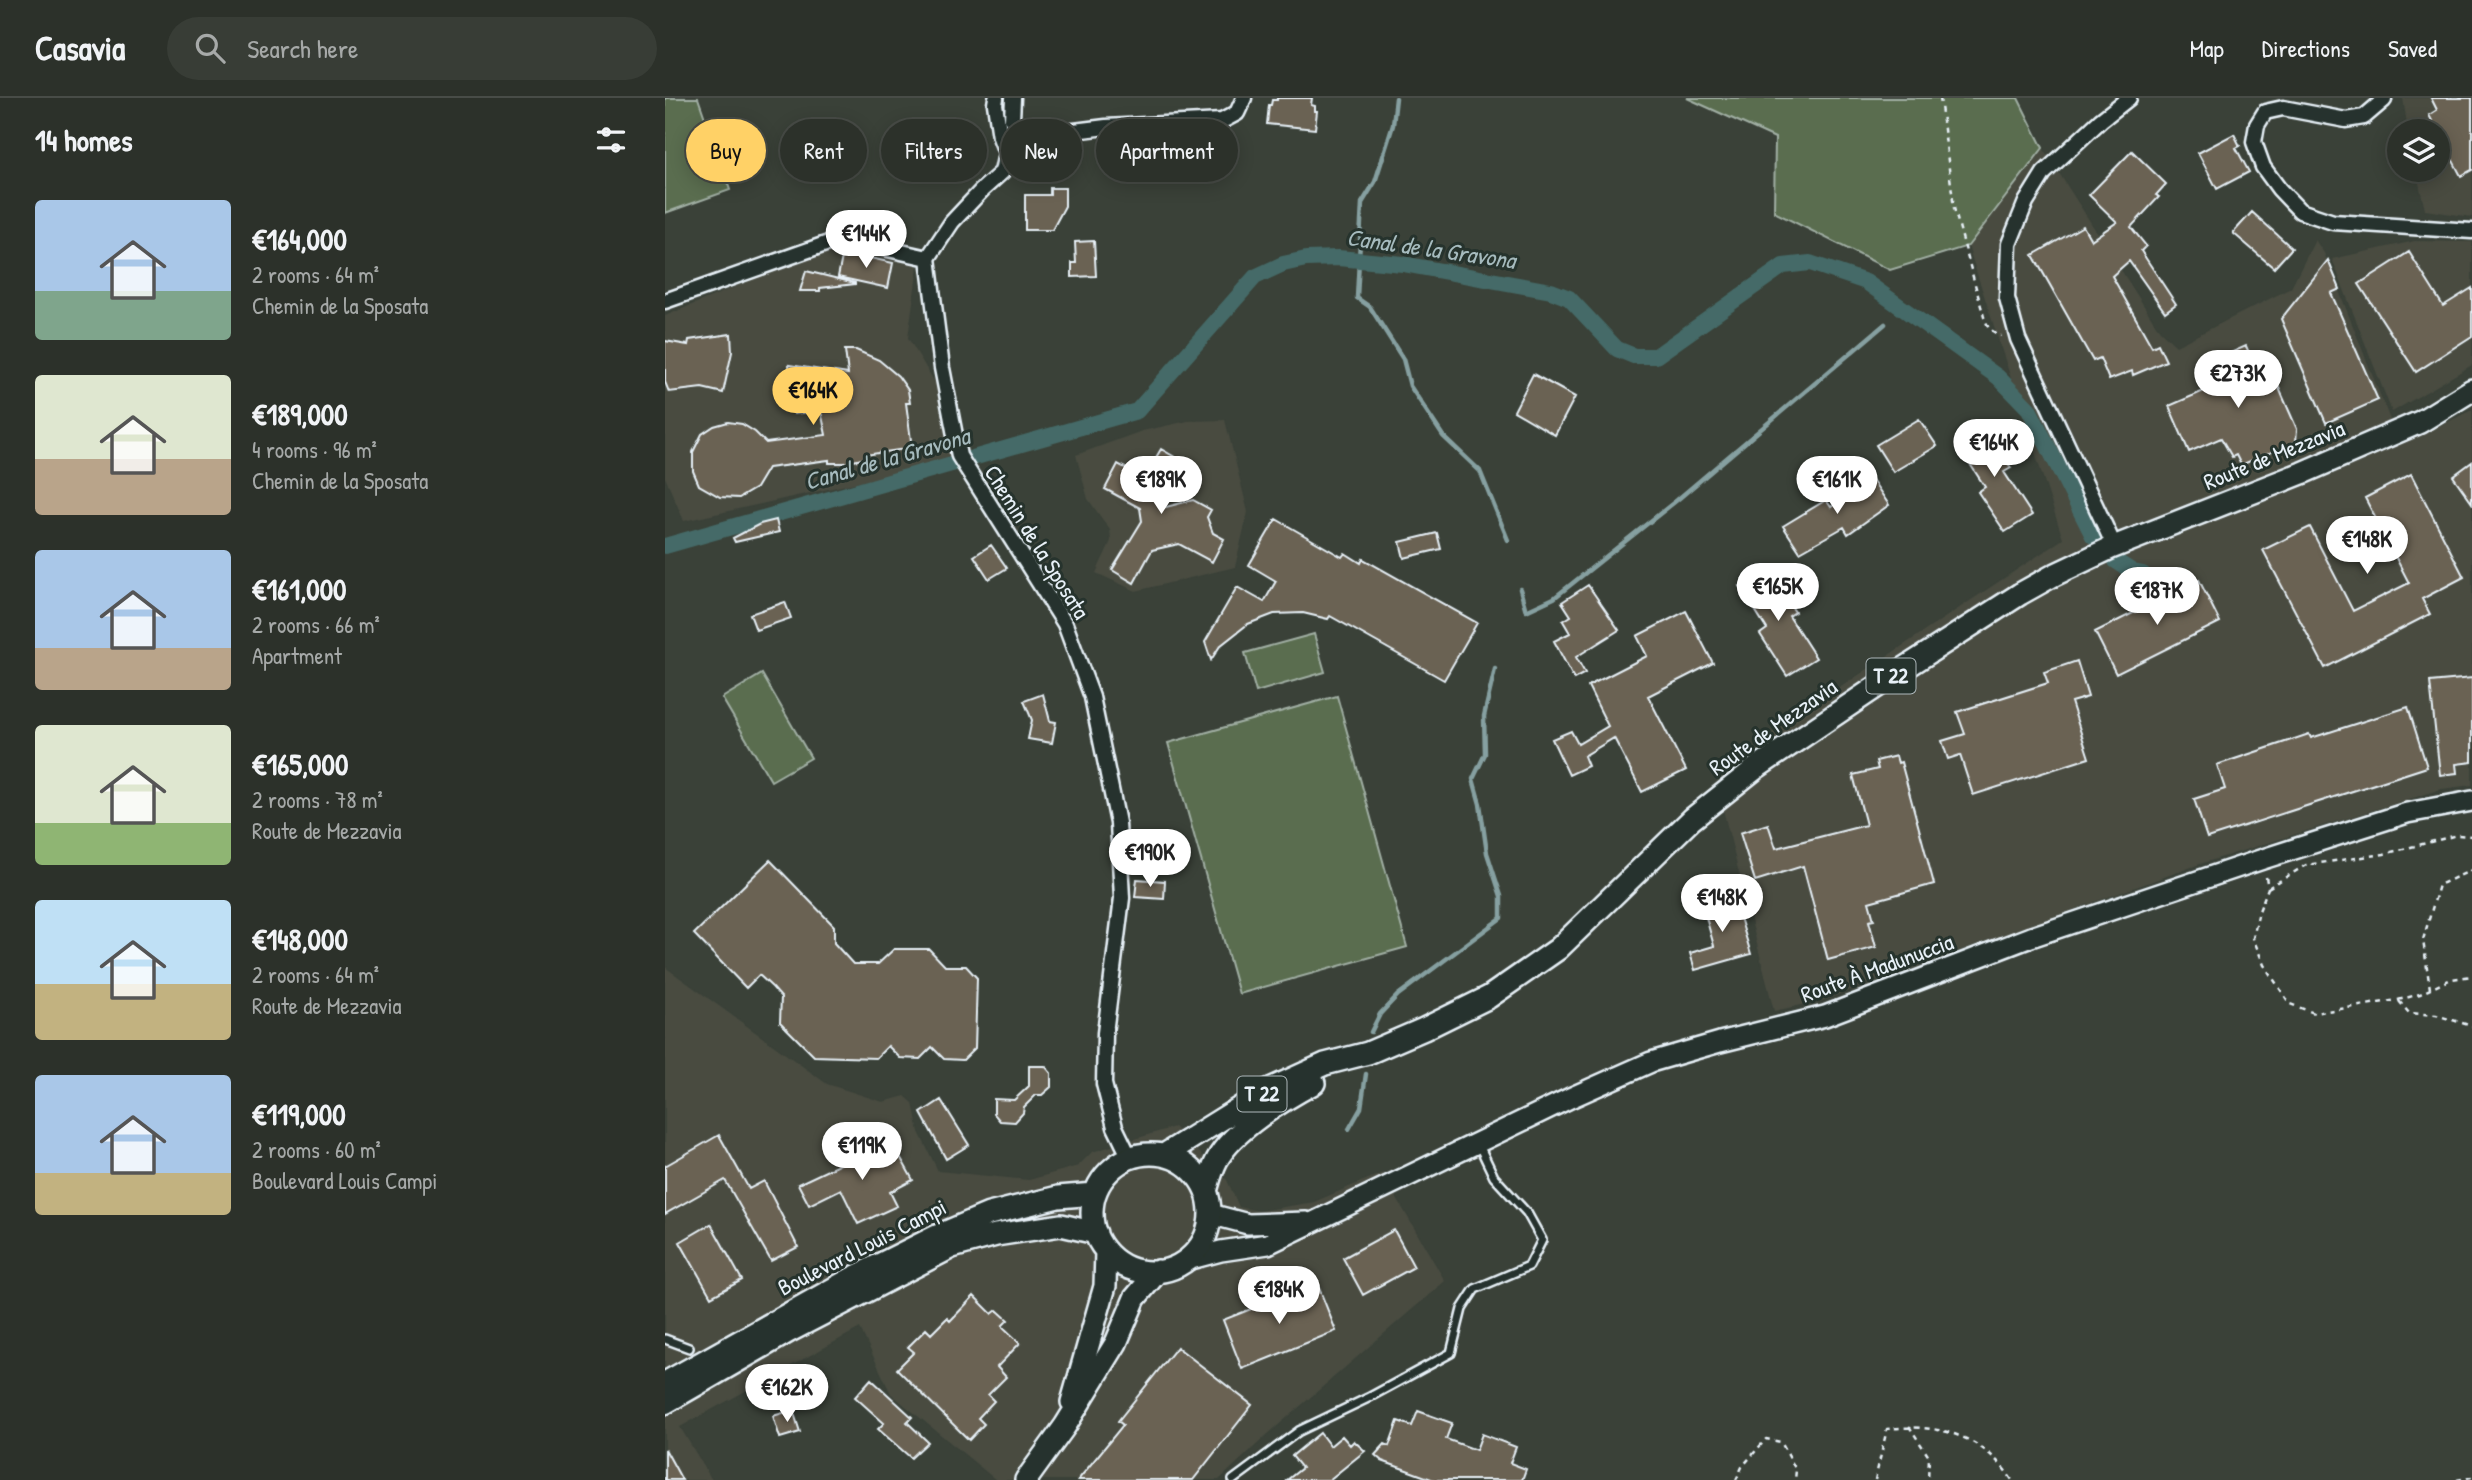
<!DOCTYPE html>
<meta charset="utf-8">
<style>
body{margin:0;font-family:"Patrick Hand",sans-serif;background:#383d36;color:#f1f3f6;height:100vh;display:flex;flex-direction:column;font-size:26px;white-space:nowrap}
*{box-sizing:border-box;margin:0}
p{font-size:23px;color:#a6a9a8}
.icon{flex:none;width:38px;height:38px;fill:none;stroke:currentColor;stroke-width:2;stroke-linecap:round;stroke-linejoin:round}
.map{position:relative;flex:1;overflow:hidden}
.drawer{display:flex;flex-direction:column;background:#2c312a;width:665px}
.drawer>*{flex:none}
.top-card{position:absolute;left:21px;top:21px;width:665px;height:63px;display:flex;gap:14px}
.controls{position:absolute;left:1722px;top:21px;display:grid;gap:14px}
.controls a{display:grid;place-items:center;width:63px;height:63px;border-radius:50%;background:#2c312a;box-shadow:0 4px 18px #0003,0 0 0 2px #484c47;font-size:35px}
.price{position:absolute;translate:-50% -60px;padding:0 16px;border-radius:24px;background:#fff;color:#222;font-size:23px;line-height:46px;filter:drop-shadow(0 2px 4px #0008)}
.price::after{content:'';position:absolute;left:50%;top:42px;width:21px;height:16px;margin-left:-10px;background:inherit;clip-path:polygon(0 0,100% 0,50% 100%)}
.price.selected{background:#ffd166;color:#111}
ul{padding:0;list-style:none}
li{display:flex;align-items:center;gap:21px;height:175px;padding:0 35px}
li span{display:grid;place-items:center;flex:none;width:196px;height:140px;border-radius:7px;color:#555}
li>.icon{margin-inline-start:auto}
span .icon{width:84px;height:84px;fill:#fffc;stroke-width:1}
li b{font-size:30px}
h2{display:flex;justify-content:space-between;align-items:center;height:84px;padding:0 35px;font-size:30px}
.chip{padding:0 24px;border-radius:32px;background:#2c312a;box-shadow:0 4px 18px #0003,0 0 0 2px #484c47;font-size:24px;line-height:63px}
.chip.selected{background:#ffd166;color:#111}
header{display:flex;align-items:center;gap:42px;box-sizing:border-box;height:98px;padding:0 35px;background:#2c312a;border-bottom:2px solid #484c47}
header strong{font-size:33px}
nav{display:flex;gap:38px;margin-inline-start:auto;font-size:24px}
.search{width:490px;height:63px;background:#383d36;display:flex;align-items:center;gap:18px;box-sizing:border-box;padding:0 24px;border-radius:38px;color:#a6a9a8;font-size:26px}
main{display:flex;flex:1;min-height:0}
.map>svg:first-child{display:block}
.built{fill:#484b40}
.green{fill:#5a6d50;stroke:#a1afa4;stroke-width:2}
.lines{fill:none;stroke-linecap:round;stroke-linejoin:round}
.stream{stroke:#86a0a1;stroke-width:4.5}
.canal{stroke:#446a67;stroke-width:16}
.building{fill:#6a6252;stroke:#e8f1f8;stroke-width:2}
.service-casing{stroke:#e8f1f8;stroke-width:12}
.minor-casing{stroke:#e8f1f8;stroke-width:19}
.secondary-casing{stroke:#e8f1f8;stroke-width:24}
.primary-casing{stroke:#e8f1f8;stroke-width:26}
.path{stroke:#e8f1f8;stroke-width:2.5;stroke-dasharray:5 5;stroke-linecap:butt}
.service{stroke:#26332d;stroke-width:7}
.minor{stroke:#26332d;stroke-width:14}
.secondary{stroke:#26332d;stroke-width:19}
.primary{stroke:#26332d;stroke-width:21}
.labels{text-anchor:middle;stroke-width:6;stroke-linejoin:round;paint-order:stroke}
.shield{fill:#26332d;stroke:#aeb8bb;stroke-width:2}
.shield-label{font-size:21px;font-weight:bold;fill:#e8f1f8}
.street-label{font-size:23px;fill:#e8f1f8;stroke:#26332d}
.water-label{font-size:24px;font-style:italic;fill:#a6bbbe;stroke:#26332d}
</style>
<header>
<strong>Casavia</strong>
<div class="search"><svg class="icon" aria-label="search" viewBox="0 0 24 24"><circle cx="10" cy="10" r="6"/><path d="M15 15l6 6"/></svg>Search here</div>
<nav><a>Map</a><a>Directions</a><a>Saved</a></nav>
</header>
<main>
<section class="drawer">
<h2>14 homes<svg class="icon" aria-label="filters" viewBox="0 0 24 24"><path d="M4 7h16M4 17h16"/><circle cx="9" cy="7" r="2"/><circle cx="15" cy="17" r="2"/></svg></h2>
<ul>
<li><span style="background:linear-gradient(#a9c7e8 65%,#7fa58c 0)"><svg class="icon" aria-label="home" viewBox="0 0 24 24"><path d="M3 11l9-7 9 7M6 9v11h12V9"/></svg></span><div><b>€164,000</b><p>2 rooms · 64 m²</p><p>Chemin de la Sposata</p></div></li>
<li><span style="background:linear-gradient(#dfe7d0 60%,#b9a48a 0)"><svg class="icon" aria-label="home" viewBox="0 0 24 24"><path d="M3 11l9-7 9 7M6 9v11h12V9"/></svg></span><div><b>€189,000</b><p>4 rooms · 96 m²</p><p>Chemin de la Sposata</p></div></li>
<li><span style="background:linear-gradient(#a9c7e8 70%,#b9a48a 0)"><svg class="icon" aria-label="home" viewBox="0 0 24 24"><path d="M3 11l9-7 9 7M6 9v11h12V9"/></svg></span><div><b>€161,000</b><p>2 rooms · 66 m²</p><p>Apartment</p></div></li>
<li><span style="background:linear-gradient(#dfe7d0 70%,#8fb573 0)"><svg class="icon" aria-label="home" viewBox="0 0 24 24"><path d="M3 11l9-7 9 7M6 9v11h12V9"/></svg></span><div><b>€165,000</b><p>2 rooms · 78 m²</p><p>Route de Mezzavia</p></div></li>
<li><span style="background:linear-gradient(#bfe0f5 60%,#c2b280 0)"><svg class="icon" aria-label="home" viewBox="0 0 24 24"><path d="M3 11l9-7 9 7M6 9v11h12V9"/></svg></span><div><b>€148,000</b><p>2 rooms · 64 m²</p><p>Route de Mezzavia</p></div></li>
<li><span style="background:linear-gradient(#a9c7e8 70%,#c2b280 0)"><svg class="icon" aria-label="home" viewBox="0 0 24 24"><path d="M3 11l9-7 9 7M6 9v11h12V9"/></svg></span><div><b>€119,000</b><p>2 rooms · 60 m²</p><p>Boulevard Louis Campi</p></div></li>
</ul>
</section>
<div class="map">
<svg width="1807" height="1382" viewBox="0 0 1807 1382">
<rect width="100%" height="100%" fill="#3a4138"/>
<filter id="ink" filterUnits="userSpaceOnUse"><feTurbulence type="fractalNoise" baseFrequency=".0143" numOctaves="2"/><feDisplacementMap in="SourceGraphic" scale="14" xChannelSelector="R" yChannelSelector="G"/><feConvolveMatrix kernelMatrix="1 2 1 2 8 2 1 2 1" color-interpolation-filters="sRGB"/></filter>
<g filter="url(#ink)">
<path class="built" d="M1738,0H1807V119L1760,112L1751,72H1773V33H1743Z
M1378,50L1495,233L1511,248L1626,190L1650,142L1659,155L1735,347L1807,312V687L1777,691L1535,766L1155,903L1109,913L1052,688L1108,634L1398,441L1303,148Z
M1750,143L1807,144V267L1727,314L1667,161Z
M176,151L215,157L253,168L243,240L277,296L289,360L266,368L19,423L0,379V218L142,159Z
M560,322L583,414L570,469L471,493L431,475L446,443L445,432L423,401L411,357L477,333L523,323Z
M0,869L162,986L218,1004L240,998L248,1005L254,1034L273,1073L364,1082L413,1068L427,1054L509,1029L562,1082L574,1109L594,1113L649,1104L717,1075L780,1183L603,1336L554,1382H331L226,1296L195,1230L15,1329L47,1382H0Z"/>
<path class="green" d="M0,0H33L65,92L0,115Z
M1022,0H1353L1378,50L1303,148L1225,172L1109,114L1110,40Z
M649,536L660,574L591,594L580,555Z
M97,576L146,660L106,683L57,600Z
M672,598L742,849L574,896L503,645Z"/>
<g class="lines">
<path class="stream" d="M731,0L728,27L710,84L697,105L692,200L705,209L738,261L745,288L778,338L815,373L843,442
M855,491L861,513L889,500L1012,402L1220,226
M706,934L715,916L733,897L836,820V798L822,755L815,706L808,681L820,656L819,618L830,571
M684,1031L696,1010L701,976"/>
<path class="canal" d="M0,448L472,313L590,179L618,166L641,161L673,160L738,166L886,193L904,200L952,251L969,258H991L1118,168L1145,165L1201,184L1333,279L1364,311L1428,438
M1451,463L1468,474L1478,476"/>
</g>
<path class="building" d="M612,0H647L646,7L650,8V13H652L650,31L602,26L604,7H606L607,2H612Z
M1766,0H1807V72L1796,78L1764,17L1772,12Z
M1569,36L1575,48L1571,50L1584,74L1552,91L1533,55Z
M1467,53L1501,86L1491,97L1494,99L1466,129L1481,148L1476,153L1511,206L1500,214L1464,163L1447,178L1487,249L1493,246L1501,263L1468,277L1467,273L1444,282L1435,260L1428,263L1368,157L1418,128L1426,142L1452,124L1424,97Z
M385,90H400V108L387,132H360V97H385Z
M1587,114L1627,150L1609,170L1568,135Z
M429,143L431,178L407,179V165H411L410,144Z
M178,154L228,165L223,190L173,179Z
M1744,154L1778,208L1807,190V238L1751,274L1694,186Z
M1663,162L1675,191L1666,195L1713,302L1661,325L1616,221Z
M141,173L190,185V186L155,190V193H135Z
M66,236L67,254L58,295L37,290L4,294L0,284V243L23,247L24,242Z
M1581,248L1589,266L1595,263L1597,268L1603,265L1632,331L1631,344L1576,367L1571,357L1567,359L1556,340L1524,354L1504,308L1553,287L1543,265Z
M180,252H191L214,262L233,278L243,292L245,305H241L247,350L200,357L201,360L180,365H164V362L103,370L91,390L74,400L55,399L34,387L28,373V354L37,336L49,328L63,324L77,326L90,334L101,345L161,337L156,313L129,316L124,267L183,276Z
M868,276L910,299L890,337L849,313Z
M1254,321L1272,348L1228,374L1211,347Z
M1319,328L1346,370L1339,374L1367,417L1340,434L1313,394L1320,389L1292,346Z
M496,351L520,365L497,410L528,402L546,412L542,419L548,435L559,441L547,464L514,446L487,452L469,485L447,472L477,423L475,410L440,391L453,366L473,377L483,373Z
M1807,364V405L1788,378Z
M1746,376L1799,479L1757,501L1765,516L1660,570L1598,452L1645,429L1688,513L1744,485L1700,400Z
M1206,380L1224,407L1183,436L1179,429L1135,454L1118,428L1161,402L1166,409Z
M611,421L677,459L680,455L696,465L698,461L812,525L779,582L665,518L663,521L638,515L609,516L583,526L555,548L546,562L540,544L572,489L599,504L611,483L584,467Z
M111,422L114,434L70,444L68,440L95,426Z
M772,435L776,451L739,460L735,444Z
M326,447L342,470L324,481L309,458Z
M1102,471L1130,514L1124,518L1151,560L1122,578L1095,536L1102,531L1075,488Z
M1534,482L1555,524L1451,576L1430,534Z
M923,487L954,532L911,559L920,575L909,581L889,543L905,535L898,523L906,518L897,504Z
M120,504L126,520L91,532L85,516Z
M1021,513L1048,565L983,598L1021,672L977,694L949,640L919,658L923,668L904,677L887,641L906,633L913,646L943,628L923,588L982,558L972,538Z
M1412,563L1423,599L1406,604L1424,660L1308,697L1295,657L1283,661L1277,643L1300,636L1292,614L1383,585L1379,574Z
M1807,580V664L1791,666L1792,675L1775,677L1765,584Z
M378,596L385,623L391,624L387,645L363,641L367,622L359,603Z
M1743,609L1762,669L1542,740L1529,701L1560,691L1552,667L1644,636L1646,640Z
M1231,658L1233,665L1236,664L1269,786L1204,804L1209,822L1204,823L1211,849L1163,862L1138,768L1090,783L1075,735L1103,726L1111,750L1201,727L1188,677L1213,671L1211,663Z
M105,762L169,828V845L188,866H213L229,851H264L280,868H301L312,880L310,950L298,962L279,961L267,949L255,961L235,960L223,948L211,960L149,958L115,924L116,899L107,889L94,877L81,890L29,836Z
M472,781L500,783L499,801L470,799Z
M1068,796L1086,856L1030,872L1025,855L1049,848L1037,805Z
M364,968H380L386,975V989L377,997H371L359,1009L358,1015L350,1024L335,1023L329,1016V1001L349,1002L364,988Z
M276,1002L304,1047L281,1061L256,1015Z
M54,1037L84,1091L99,1083L133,1149L106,1163L60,1082L0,1116V1068Z
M227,1044L248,1082L225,1094L232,1108L193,1126L176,1091L144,1107L133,1086L203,1053L204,1055Z
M46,1126L77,1182L46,1199L15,1144Z
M729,1132L749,1169L698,1197L678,1160Z
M652,1185L671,1233L577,1271L558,1222Z
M309,1198L327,1216L332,1212L343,1222L337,1228L355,1245L332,1269L341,1279L323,1297L329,1303L313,1320L319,1326L304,1342L232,1271L249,1254L243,1249L261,1231L266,1236L282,1220L285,1223Z
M512,1249L587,1307L528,1382H413L458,1327L453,1323Z
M206,1281L247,1319L242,1324L263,1344L246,1360L213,1331L219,1325L190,1299Z
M128,1312L135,1334L115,1340L108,1318Z
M753,1313L787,1325L781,1341L811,1352L817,1336L851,1349L845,1365L861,1371L857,1382H769L717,1363L710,1357L720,1346L724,1348L733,1323L747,1328Z
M655,1335L665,1348L677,1338L685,1347L689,1343L700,1353L664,1382H622L637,1370L627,1358Z
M0,1351L17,1382H0Z"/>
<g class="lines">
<defs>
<path id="service" d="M0,1241L24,1250
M568,1382L634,1333L703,1300L786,1255L797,1211L810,1191L864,1168L877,1142L862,1115L829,1079L813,1045"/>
<path id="minor" d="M331,0L330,6L335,39L341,55L337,74L318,91L287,124L263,160L277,270L294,358L400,526L427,599L453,725L457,800L440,935L439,986L450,1029L465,1060
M348,0L347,22L353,32L369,38L441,29L557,23L572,15L579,0
M1719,2L1699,19L1681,22L1618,10L1600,14L1592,27L1589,44L1598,69L1614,91L1635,113L1668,124L1807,133
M0,203L169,143L192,144L263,160
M1446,450V441L1353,241L1342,200L1344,146L1361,104L1379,75L1436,22L1464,0"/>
<path id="secondary" d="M545,1116L583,1126L641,1124
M522,1162L556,1153L603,1146L905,1000L986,964L1055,944L1160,918L1366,839L1598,761L1742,715L1807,703"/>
<path id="primary" d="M427 1115a59 59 0 1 1 118 0a59 59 0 1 1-118 0Z
M499,1057L605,991L660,966L703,955L759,931L824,899L893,851L1027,721L1091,670L1226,579L1355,496L1389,477L1446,450L1637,375L1755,324L1807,292
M541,1093C544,1083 547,1071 552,1062C568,1032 619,1001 649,985
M0,1285L186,1181L272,1138L324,1116L393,1099L430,1096
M407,1304L440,1188L441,1153
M0,1305L123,1234L287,1149L331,1137L396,1127L431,1135
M361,1382L400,1328L451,1245L470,1200L493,1173"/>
</defs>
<use href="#service" class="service-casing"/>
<use href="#minor" class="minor-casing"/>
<use href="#secondary" class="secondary-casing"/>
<use href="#primary" class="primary-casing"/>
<path class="path" d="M1275,0L1289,110L1319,219L1324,231L1336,238
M1601,779L1603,790L1594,813L1588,840L1599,867L1625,906L1649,915L1733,902L1755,896L1786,881L1807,878
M1603,790L1641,767L1719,756L1792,737L1807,738
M1765,891L1758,842L1774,787L1807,772
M1734,903L1744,915L1771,917L1807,928
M1244,1328L1264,1359L1263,1382
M1071,1382L1077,1369L1101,1341L1116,1344L1131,1372L1130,1382
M1210,1382L1222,1331C1273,1325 1318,1337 1347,1382
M1792,1382L1807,1379"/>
<use href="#service" class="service"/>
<use href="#minor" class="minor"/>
<use href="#secondary" class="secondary"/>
<use href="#primary" class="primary"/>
</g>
</g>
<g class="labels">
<g class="shield">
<rect x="1201.5" y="560.5" width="49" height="35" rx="5"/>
<rect x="572.5" y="978.5" width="49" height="35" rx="5"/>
</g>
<g class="shield-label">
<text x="1226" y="585">T 22</text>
<text x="597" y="1003">T 22</text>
</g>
<g class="street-label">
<text transform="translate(1609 357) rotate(-22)" y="8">Route de Mezzavia</text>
<text transform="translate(372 444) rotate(58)" y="8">Chemin de la Sposata</text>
<text transform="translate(1108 629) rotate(-35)" y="8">Route de Mezzavia</text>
<text transform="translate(1212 870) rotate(-20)" y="8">Route À Madunuccia</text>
<text transform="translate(197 1149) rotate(-27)" y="8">Boulevard Louis Campi</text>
</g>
<g class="water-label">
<text transform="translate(766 151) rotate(8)" y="8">Canal de la Gravona</text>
<text transform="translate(222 361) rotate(-16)" y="8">Canal de la Gravona</text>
</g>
</g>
</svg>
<div class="controls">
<a><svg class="icon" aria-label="layers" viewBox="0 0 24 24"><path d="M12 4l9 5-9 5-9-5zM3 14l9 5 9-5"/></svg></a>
</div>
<b class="price" style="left:201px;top:172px">€144K</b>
<b class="price" style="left:1573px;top:312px">€273K</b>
<b class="price selected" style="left:148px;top:329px">€164K</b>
<b class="price" style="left:1329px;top:381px">€164K</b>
<b class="price" style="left:496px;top:418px">€189K</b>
<b class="price" style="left:1172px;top:418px">€161K</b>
<b class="price" style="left:1702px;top:478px">€148K</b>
<b class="price" style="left:1113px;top:525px">€165K</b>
<b class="price" style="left:1492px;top:529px">€187K</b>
<b class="price" style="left:485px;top:791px">€190K</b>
<b class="price" style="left:1057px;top:836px">€148K</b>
<b class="price" style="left:197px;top:1084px">€119K</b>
<b class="price" style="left:614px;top:1228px">€184K</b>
<b class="price" style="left:122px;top:1326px">€162K</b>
<div class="top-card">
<a class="chip selected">Buy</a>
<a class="chip">Rent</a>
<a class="chip">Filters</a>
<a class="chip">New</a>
<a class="chip">Apartment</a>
</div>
</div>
</main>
